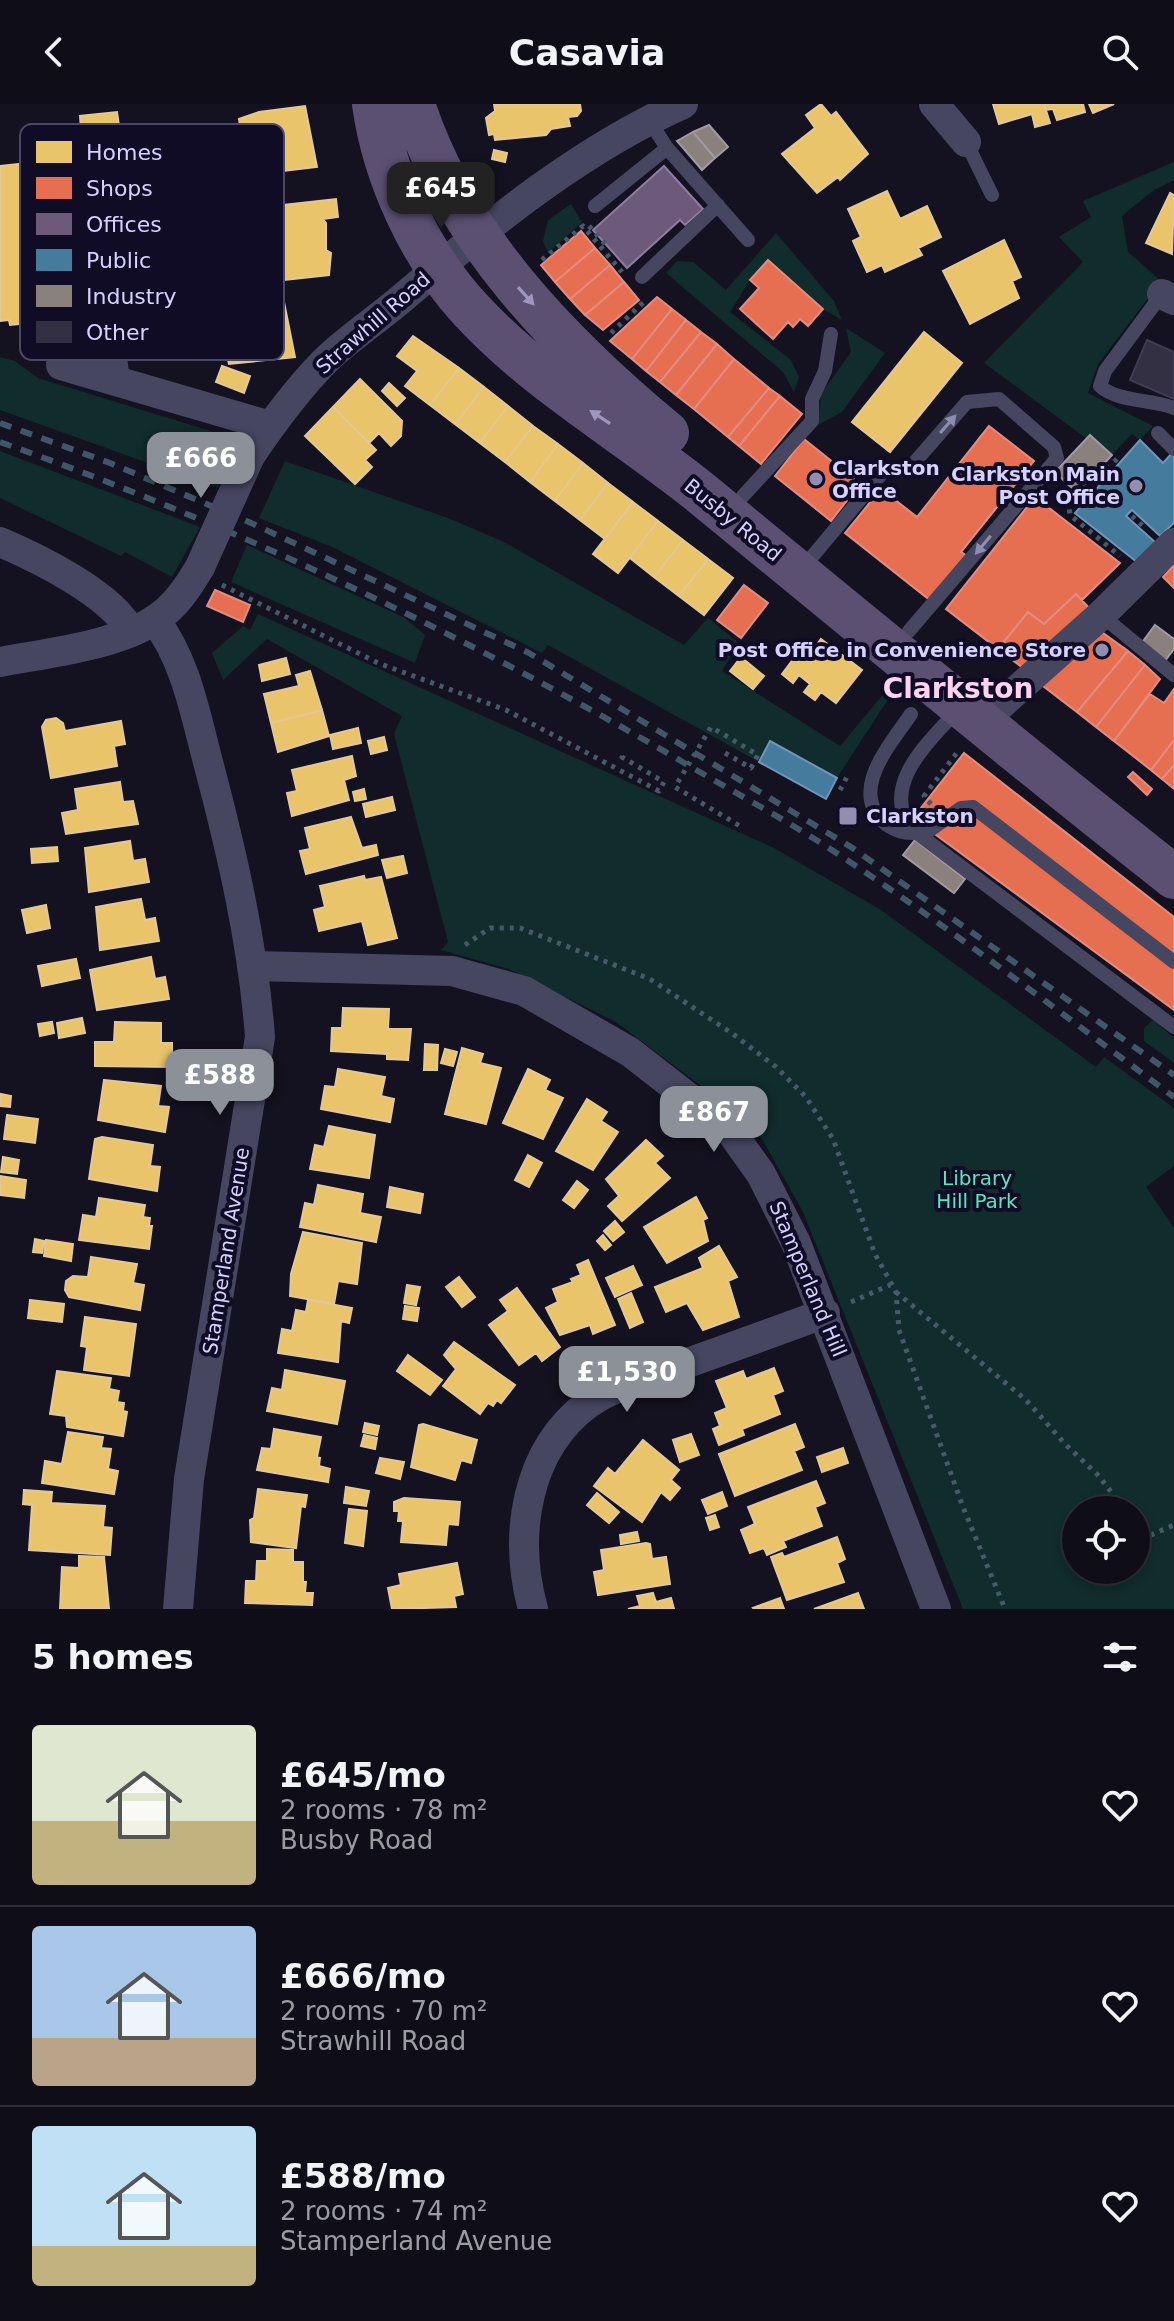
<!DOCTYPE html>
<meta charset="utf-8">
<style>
body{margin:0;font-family:"DejaVu Sans",sans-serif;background:#1d1c25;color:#f1f3f6;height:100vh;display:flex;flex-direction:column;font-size:30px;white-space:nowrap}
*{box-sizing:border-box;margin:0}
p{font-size:26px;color:#9b9ca2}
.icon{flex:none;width:44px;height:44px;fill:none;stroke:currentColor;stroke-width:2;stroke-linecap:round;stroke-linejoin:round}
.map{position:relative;height:1505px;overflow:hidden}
.drawer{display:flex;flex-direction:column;background:#0f0e18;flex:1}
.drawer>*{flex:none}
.controls{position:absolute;left:1062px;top:1392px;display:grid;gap:16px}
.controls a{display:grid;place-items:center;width:88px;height:88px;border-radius:50%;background:#0f0e18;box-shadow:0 4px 12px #0003,0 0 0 2px #2f2e37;font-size:40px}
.price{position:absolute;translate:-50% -68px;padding:0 18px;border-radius:16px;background:#8c9099;color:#fff;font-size:26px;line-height:52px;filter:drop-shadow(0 2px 4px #0008)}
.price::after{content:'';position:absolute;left:50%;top:48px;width:24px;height:18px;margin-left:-12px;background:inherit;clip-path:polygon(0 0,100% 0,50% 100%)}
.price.selected{background:#222;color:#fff}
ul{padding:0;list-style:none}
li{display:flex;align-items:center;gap:24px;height:200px;padding:0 32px}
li+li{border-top:2px solid #2f2e37}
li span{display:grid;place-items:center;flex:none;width:224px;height:160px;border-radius:8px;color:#555}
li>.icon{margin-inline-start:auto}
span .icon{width:96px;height:96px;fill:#fffc;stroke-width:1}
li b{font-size:34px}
h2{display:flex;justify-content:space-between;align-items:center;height:96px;padding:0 32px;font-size:34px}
header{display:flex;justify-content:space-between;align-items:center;height:104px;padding:0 32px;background:#0f0e18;font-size:36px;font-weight:700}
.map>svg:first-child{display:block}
.green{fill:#102c2c;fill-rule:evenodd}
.homes{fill:#e9c46a;stroke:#e3c897;stroke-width:2}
.shops{fill:#e76f51;stroke:#e28c85;stroke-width:2}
.offices{fill:#6d597a;stroke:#8c7da2;stroke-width:2}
.public{fill:#457b9d;stroke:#7095ba;stroke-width:2}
.industry{fill:#8a817c;stroke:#a199a3;stroke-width:2}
.building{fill:#323042;stroke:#413c54;stroke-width:2}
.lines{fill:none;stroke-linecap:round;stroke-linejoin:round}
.path{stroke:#48596a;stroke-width:5;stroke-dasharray:4 6;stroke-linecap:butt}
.service{stroke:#474661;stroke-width:14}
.minor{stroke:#474661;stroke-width:30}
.primary{stroke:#5b5072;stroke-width:44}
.rail{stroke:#40576a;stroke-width:6;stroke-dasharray:12 10;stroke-linecap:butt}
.path-bridge{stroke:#48596a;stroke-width:5;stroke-dasharray:4 6;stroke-linecap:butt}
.service-bridge{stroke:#474661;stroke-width:14}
.minor-bridge{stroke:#474661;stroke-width:30}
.oneway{fill:#9f97c0}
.oneway2{fill:#8e8cb0}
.poi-dot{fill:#928eb1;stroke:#100c26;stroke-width:3}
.labels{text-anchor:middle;stroke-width:8;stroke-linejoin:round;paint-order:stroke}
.street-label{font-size:20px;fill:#d6d1ff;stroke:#100c26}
.poi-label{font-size:20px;font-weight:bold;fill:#d6d1ff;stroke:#100c26;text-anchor:start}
.park-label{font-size:20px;fill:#52eac1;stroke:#100c26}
.district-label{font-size:28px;font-weight:bold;fill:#ffd3f0;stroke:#100c26}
.key{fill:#100c26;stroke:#4b4767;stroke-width:2}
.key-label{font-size:22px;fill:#d6d1ff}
</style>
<header><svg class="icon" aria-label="back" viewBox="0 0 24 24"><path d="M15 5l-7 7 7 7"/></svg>Casavia<svg class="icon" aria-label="search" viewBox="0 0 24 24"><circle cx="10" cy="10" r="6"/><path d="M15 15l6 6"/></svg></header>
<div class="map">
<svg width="1174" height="1505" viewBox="0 0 1174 1505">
<rect width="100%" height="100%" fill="#141220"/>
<path class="green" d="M1174,58V76L1154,86L1122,112L1128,148L1161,177L1098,260L1088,289L1153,322L1140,336L1132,330L1112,351L1091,331L1087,335L984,259L1083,158L1059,133L1091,113L1083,97Z
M571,100L582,118L548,149L543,137L548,116Z
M776,129L834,197L842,216L823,205L769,156L750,176L730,208L791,256L799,273L794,288L783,268L666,169L677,157L693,158L726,186Z
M846,224L885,249L842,308L818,321L821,290L851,248Z
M0,253L15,257L38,274L227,332L237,346L218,384L0,306Z
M0,347L200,423L172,473L125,448L121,452L0,394Z
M285,357L448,414L504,438L684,541L708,514L739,539L722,567L840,642L890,582L894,586L837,674L770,637L759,658L548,541L542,549L330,442L259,414Z
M247,441L405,514L425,531L415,559L231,478Z
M258,510L774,744L881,806L1096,963L1104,953L1174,1004V1062L1146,1083L1174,1124V1505H963L803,1108L762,1035L717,994L616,918L509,865L441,846L448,838L394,630L402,612L267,535L223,576L212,549L243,522L250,526ZM1076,1406H1136V1466H1076Z
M1153,916L1174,934V959L1144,937V924Z"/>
<path class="homes" d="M494,0H580L581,7L577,12L568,13L570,22L551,25L546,31L495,36L494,30L489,31L486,14L495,7Z
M821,0L831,12L836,8L868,50L840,76L838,73L817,89L782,50L815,24L806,11Z
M993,0H1044L1050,19L1035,23L1032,10L999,20Z
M1044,0H1083L1085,8L1057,16L1053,5L1046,6Z
M1089,0H1114L1093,9Z
M305,2L317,63L267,69L265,51L218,57L215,31L241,28L239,15L259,8Z
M117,8L119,22L81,26L80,12Z
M494,46L507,49L505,58L492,55Z
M27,59L28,66L100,60L101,72L116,70L121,111L92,119V114L70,117L69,110L59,117L60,123L66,122L67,129L72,128L75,146H69L71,160H77L79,179H73L75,195L80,194L84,232L78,233L79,239L60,241V235L32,238L30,219L10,221L9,216L0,217V62Z
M887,87L900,115L927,102L941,133L918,144L922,151L885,168L882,161L867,168L853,137L861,133L848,105Z
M1170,89L1174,91L1172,150L1146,139Z
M336,95L338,113L323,115L326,119V146L331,149L329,171L248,180V176L241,177L239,167L226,168L223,144L244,141V138L257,137L256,129L269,128L266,103Z
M1004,136L1021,173L1012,177L1019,194L970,220L943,167Z
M283,193L295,253L229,260L219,217L241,214L239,199Z
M924,228L962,259L890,348L852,318Z
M413,232L459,264L430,301L405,282L417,267L397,252Z
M222,262L250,272L244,289L216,278Z
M459,264L484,283L455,320L430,301Z
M360,275L402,317L401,332L391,342L379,329L369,339L333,303Z
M389,279L405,294L397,302L382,287Z
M484,283L508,302L480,339L455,320Z
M508,302L533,322L505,358L480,339Z
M333,303L376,346L365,356L372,363L355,380L305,332Z
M533,322L558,340L530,378L505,358Z
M558,340L583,359L555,397L530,378Z
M583,359L608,379L580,416L555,397Z
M608,379L633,398L605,435L580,416Z
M633,398L658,417L618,469L593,450Z
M658,417L683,436L654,473L630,454Z
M683,436L708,455L679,492L654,473Z
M708,455L733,474L704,511L679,492Z
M821,535L862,566L836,599L821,588L815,596L804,588L810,580L799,571L793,579L782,570L804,541L812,547Z
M741,553L764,572L753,585L730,567Z
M286,554L290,570L262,577L259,561Z
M310,567L322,606L271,619L264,590L299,582L296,571Z
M322,606L329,632L278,648L271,619Z
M56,614L63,619L65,627L121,617L125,640L114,642L117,662L51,674L42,623L46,616Z
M358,624L361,639L333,645L330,631Z
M384,633L387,646L371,650L368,637Z
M352,652L356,672L344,676L349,696L292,712L287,689L297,687L292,666Z
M120,678L123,698L133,697L138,720L66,730L62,709L78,706L75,685Z
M364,685L366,695L355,697L353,688Z
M392,693L395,706L366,713L363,700Z
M351,713L362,744L376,741L378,751L306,770L300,747L310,745L305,724Z
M130,737L133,757L145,755L149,778L89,788L85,744Z
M57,743L58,757L32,759L31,745Z
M403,752L407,769L387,774L382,756Z
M364,772L365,776L381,773L397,834L368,841L362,817L319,827L314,806L325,803L320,782Z
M141,795L145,816L155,814L159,837L100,846L96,803Z
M46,801L50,824L27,829L22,806Z
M151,853L155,875L165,873L169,895L97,906L90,866Z
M76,855L80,874L42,882L38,862Z
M343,904L389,905L388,925H411L408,956L387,955V950L331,947L332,924H342Z
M82,914L85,929L59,934L57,919Z
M52,918L54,929L40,932L38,920Z
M115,918L161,919V939H172V963L95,962V938H114Z
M425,940L438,941L437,966H424Z
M462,944L483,950L480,959L501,964L486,1020L445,1010Z
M445,945L457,948L453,962L441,959Z
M338,965L385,973L381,992L394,995L390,1018L321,1005L325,982L335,983Z
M528,965L550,976L545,986L563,994L543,1035L503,1019Z
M104,976L161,982L158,1002L169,1003L165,1028L98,1016Z
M1,990L11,992L10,1003L0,1002Z
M587,995L607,1008L601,1017L618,1028L593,1066L556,1047Z
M7,1011L38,1015L35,1039L4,1035Z
M329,1022L375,1031L369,1074L310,1065L315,1041L324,1043Z
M102,1033L153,1041L150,1062L160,1063L157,1087L89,1075L95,1035Z
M646,1036L663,1052L655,1059L670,1074L622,1117L608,1102L619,1092L606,1075Z
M528,1051L542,1059L529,1083L515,1076Z
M3,1053L19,1056L17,1070L1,1068Z
M0,1072L26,1076L24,1094L0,1091Z
M577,1077L588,1086L574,1104L563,1096Z
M318,1081L363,1090L360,1109L381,1113L376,1138L300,1123L305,1099L314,1101Z
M390,1083L423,1090L420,1109L387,1103Z
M696,1093L707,1114L703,1116L708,1137L667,1159L644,1123Z
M99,1094L145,1101L143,1113L150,1114L149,1122H152L149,1145L79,1136L83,1111L96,1113Z
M615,1117L624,1128L613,1137L604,1127Z
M303,1128L362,1139L357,1180L338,1177L334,1200L290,1192L291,1170Z
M603,1131L611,1141L605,1146L597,1137Z
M35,1135L44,1137L42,1149L33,1148Z
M46,1136L73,1140L71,1157L44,1152Z
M719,1142L737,1173L728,1177L739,1213L703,1226L687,1199L666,1208L655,1183L703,1164L699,1154Z
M91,1153L137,1160L133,1179L144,1181L140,1206L69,1193L65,1186L66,1177L73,1172L88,1173Z
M588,1156L615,1221L593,1230L590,1221L560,1231L546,1204L558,1198L553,1185L573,1178L571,1175L581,1171L577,1161Z
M633,1162L642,1181L615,1193L606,1174Z
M459,1173L475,1193L462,1203L446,1183Z
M407,1181L420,1183L416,1201L404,1199Z
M517,1184L560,1243L542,1257L536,1249L519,1261L489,1221L508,1207L500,1196Z
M631,1189L643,1218L630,1224L618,1195Z
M30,1196L64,1200L62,1218L28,1214Z
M308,1196L352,1204L349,1219L341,1217L338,1258L278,1249L282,1225L292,1227L296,1206L306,1208Z
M405,1202L419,1204L417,1217L403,1215Z
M85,1213L136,1220L129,1272L84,1266L87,1243L81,1242Z
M454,1238L515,1281L501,1299L497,1296L493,1302L488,1299L480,1310L443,1282L456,1265L444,1251Z
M408,1251L442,1276L430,1291L397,1267Z
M774,1264L783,1287L773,1291L780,1310L742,1325L744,1331L719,1341L713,1325L720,1322L715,1309L727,1304L716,1277L743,1267L746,1275Z
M285,1266L345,1277L337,1320L267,1307L272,1284L282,1286Z
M57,1267L111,1274L109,1285L119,1287L117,1298L124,1299L123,1307L127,1308L123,1332L67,1323L66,1312L50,1310Z
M365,1319L379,1322L377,1331L363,1328Z
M423,1320L477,1336L471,1359L461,1356L455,1376L411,1363L419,1321Z
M795,1320L804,1343L794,1347L802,1366L735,1392L719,1350Z
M274,1325L321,1333L317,1353L320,1354L319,1362L330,1365L328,1378L257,1366L262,1344L271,1345Z
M68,1328L103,1333L101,1344L111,1345L108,1365L118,1367L114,1390L42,1379L45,1357L62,1360Z
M691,1330L699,1351L680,1358L673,1336Z
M364,1331L377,1334L375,1345L361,1342Z
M643,1336L679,1366L671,1376L680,1384L670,1396L661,1388L642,1418L594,1382L608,1364L615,1370Z
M843,1344L848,1359L822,1368L817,1353Z
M380,1354L404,1358L400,1375L376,1369Z
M816,1377L825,1399L815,1403L822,1422L783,1437L786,1443L767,1451L764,1444L750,1449L741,1426L755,1420L748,1403Z
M346,1383L369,1387L366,1402L344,1399Z
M258,1385L307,1391L305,1403L301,1402L296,1444L251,1438L250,1416L254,1414Z
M24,1386L52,1388L51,1399L105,1402L103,1423L112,1424L110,1451L29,1446L32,1401L23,1400Z
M722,1388L727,1402L708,1410L702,1396Z
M597,1389L619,1408L609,1419L587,1401Z
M404,1394L460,1398L458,1421L448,1420L446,1441L401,1438L403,1417H398L399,1407H394V1398Z
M349,1405L367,1407L363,1442L345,1439Z
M715,1411L719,1423L710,1426L706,1414Z
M637,1428L639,1437L621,1440L620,1431Z
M837,1433L845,1455L837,1459L844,1478L787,1496L771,1453L782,1449L784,1453Z
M646,1439L650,1440L652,1455L666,1453L670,1480L598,1491L594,1468L604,1466L601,1446Z
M267,1445L293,1446V1458H303V1478H306L305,1489H313L312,1501L245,1499L246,1477H256L257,1457H267Z
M79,1452L104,1453L109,1505H60L62,1463L79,1464Z
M457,1459L463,1490L454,1492L456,1503L392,1505L388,1484L401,1481L399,1470Z
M653,1489L656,1498L671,1494L674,1505H628L640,1502L637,1492Z
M858,1489L864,1505H814Z
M780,1494L784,1505H754L753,1504Z"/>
<path class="shops" d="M581,127L595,144L555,178L541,161Z
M595,144L610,161L570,195L555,178Z
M768,156L823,205L808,222L800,215L793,223L788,218L773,235L740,205L759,184L750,176Z
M610,161L624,178L585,211L570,195Z
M624,178L639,196L603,226L585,211Z
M657,193L672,205L632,255L610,237Z
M672,205L686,216L646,267L632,255Z
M686,216L701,228L660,278L646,267Z
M701,228L717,240L676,291L660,278Z
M717,240L734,255L694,305L676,291Z
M734,255L769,284L728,333L694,305Z
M769,284L780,292L739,342L728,333Z
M780,292L802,310L761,360L739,342Z
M989,322L1034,357L961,448L967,452L931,497L845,429L881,385L917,413Z
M804,335L860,380L831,417L775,372Z
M1035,393L1120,459L1082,496L1076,490L1044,520L1028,508L998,545L946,505Z
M1174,461V484L1163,473Z
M744,481L768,499L741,534L717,516Z
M215,486L250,501L243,518L207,502Z
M1076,490L1092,507L1027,567L998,545L1028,508L1044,520Z
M1099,526L1128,547L1077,608L1039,579Z
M1128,547L1145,561L1096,623L1077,608Z
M1145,561L1160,575L1114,637L1096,623Z
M1174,585V636L1151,666L1114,637L1150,590L1164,599Z
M1174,636V661L1162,675L1151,666Z
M964,649L1174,813V906L913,714Z
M1174,661V685L1162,675Z
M1133,668L1152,685L1147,691L1128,673Z"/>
<path class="offices" d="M664,62L703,105L685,121L680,116L627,164L593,126Z"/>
<path class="public" d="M1140,336L1163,359L1174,347V419L1160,432L1132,406L1126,412L1156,439L1138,459L1075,409Z
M770,637L837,674L826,695L759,658Z"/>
<path class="industry" d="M709,21L728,43L715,54L693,28Z
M693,28L715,54L702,66L677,37Z
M1090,331L1112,351L1077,389L1055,368Z
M1155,521L1174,535V545L1164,558L1141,540Z
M915,736L965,775L954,789L903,751Z"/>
<path class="building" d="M1147,236L1174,248V295L1130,276Z"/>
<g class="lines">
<path class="path" d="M589,122L608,143
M542,156L583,122L622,168
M611,229L647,195
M1117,355L1069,404L1070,411L1120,452
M1132,412L1146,425
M222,481L378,559L506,606L659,687L664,678L622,653L625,648
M840,686L849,669
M931,700L924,692L959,646
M465,841L490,824H520L650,875L733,930L776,963L806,993L833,1035L875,1150L896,1188L899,1226L963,1403L1005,1505
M896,1188L1026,1296L1066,1341L1098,1371L1125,1406
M851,1198L890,1181
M1136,1417L1151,1431L1174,1421"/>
<path class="service" d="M649,16L667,44L748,136
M966,38L992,91
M595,102L667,44
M642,173L718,101
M1162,190L1105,267L1100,282C1117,298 1152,295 1174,304
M1158,329L1174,345
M743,392L812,317V295L825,267L831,230
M801,466L883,368L908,366L967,298L999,295L1054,343L1057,354L909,527
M1101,511L1174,571
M958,605C930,638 882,677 909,723L1174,923
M930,726L961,704L973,703L1174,858"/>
<path class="minor" d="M934,0L966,38
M99,167L115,275
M1162,190L1174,196
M61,261L270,322
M250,352C273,318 297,285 326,256C351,232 381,213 407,190C491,119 582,45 683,0
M0,438C38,454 113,491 130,527
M155,516C186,557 195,609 208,658C232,749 253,839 260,933L189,1375L178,1505
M0,558C47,549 116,542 156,515C176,502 188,483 200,463
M998,603L1101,511L1174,439
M255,862L452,867L524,887L630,948L729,1025L761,1070L796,1139L936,1505
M533,1505C513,1432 525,1346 589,1299C614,1282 646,1274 674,1264C724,1246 775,1228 825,1209"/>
<path class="primary" d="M374,0C384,72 420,151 470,205C537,278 624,327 701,389C858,518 1014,647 1174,773
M413,0C456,134 560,240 667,329"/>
<path class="rail" d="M0,319L110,359L249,418L529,549L851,743L1174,971
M0,338C237,422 463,530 681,657C735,689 792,719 844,754C957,829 1065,912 1174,993"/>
<path class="path-bridge" d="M725,649L751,664L758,651L711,623L675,683L740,722"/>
<path class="service-bridge" d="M911,610C891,640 846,688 887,721C900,730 915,731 930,726"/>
<path class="minor-bridge" d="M200,463L250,352"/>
</g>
<defs><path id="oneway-solid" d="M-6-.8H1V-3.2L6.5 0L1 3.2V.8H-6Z" transform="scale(2)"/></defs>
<g class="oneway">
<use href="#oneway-solid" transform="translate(526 192) rotate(48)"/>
<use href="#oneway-solid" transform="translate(600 313) rotate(-147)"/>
</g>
<g class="oneway2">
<use href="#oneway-solid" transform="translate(948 320) rotate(-49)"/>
<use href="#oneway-solid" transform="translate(983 441) rotate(130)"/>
</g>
<g class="poi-dot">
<circle cx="816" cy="375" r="8"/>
<circle cx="1136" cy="382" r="8"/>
<circle cx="1102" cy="546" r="8"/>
<rect x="838" y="702" width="20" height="20" rx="4"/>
</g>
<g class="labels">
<g class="street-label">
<text transform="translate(373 219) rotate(-41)" y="7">Strawhill Road</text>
<text transform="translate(733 416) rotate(39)" y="7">Busby Road</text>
<text transform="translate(226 1147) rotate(-81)" y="7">Stamperland Avenue</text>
<text transform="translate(808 1175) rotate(67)" y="7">Stamperland Hill</text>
</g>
<g class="poi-label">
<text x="832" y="371">Clarkston<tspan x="832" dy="23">Office</tspan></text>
<text x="1120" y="377" text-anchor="end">Clarkston Main<tspan x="1120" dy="23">Post Office</tspan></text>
<text x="1086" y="553" text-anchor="end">Post Office in Convenience Store</text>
<text x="866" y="719">Clarkston</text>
</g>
<g class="park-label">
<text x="977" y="1081">Library<tspan x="977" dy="23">Hill Park</tspan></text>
</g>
<g class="district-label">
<text x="958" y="594">Clarkston</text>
</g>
</g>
<rect x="20" y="20" width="264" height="236" rx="12" class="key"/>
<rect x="36" y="37" width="36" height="22" fill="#e9c46a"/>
<rect x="36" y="73" width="36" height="22" fill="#e76f51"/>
<rect x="36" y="109" width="36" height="22" fill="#6d597a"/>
<rect x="36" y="145" width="36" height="22" fill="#457b9d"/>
<rect x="36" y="181" width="36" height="22" fill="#8a817c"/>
<rect x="36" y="217" width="36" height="22" fill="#323042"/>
<g class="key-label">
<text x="86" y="56">Homes</text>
<text x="86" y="92">Shops</text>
<text x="86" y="128">Offices</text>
<text x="86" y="164">Public</text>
<text x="86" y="200">Industry</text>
<text x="86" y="236">Other</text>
</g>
</svg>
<div class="controls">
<a><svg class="icon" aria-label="locate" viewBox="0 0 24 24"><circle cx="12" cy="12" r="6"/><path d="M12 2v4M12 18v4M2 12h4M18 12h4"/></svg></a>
</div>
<b class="price selected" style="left:441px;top:126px">£645</b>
<b class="price" style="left:201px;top:396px">£666</b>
<b class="price" style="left:220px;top:1013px">£588</b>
<b class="price" style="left:714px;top:1050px">£867</b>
<b class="price" style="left:627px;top:1310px">£1,530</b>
</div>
<section class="drawer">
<h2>5 homes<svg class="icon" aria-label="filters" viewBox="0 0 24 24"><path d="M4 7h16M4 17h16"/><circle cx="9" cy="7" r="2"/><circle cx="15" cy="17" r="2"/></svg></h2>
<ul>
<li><span style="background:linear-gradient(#dfe7d0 60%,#c2b280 0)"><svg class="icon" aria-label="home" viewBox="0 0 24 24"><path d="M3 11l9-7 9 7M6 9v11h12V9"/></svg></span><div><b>£645/mo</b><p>2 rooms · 78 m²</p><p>Busby Road</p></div><svg class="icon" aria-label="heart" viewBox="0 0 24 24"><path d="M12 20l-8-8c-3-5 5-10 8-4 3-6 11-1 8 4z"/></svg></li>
<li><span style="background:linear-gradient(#a9c7e8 70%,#b9a48a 0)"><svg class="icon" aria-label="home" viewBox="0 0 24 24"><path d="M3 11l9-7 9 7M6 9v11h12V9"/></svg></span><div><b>£666/mo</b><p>2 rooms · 70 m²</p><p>Strawhill Road</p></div><svg class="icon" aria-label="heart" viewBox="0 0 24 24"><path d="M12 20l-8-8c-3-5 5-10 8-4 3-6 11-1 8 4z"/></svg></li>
<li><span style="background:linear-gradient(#bfe0f5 75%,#c2b280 0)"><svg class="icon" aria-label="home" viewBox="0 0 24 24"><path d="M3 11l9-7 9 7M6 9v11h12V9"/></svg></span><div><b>£588/mo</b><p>2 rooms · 74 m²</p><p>Stamperland Avenue</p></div><svg class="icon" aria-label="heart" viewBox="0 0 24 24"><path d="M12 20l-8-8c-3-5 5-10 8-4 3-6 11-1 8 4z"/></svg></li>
</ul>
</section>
